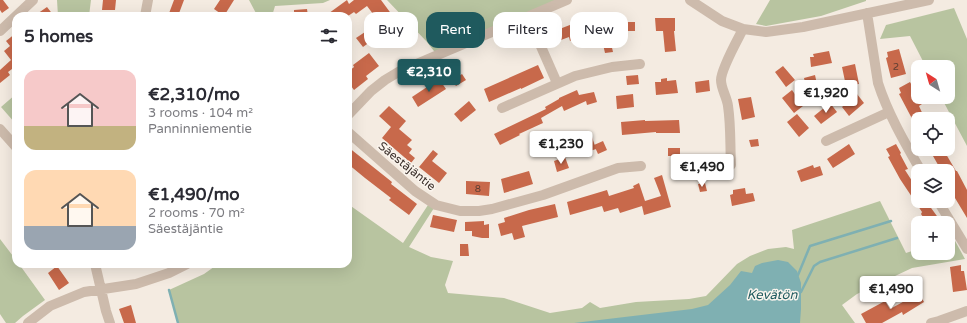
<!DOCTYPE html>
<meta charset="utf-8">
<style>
body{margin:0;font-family:"Varela Round",sans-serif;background:#f7f7f7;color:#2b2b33;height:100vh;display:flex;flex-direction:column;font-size:15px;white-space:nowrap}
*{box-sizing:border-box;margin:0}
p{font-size:13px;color:#7c7c81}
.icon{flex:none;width:22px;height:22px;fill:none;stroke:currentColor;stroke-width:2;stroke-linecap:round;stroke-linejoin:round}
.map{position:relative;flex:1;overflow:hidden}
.sheet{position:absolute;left:12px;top:12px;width:340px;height:256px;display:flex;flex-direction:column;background:#fff;border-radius:12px;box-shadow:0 4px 16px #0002}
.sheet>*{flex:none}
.hud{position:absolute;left:364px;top:12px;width:380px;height:36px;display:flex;gap:8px}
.needle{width:26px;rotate:323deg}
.fabs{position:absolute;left:911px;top:60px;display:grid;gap:8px}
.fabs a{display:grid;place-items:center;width:44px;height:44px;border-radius:8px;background:#fff;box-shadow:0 4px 16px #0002;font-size:20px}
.price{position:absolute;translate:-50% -34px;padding:0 9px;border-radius:4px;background:#fff;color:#222;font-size:13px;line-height:26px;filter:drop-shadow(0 1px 2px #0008)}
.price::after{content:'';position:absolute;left:50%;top:24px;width:12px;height:9px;margin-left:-6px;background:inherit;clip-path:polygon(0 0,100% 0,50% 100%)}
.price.current{background:#1f5a5e;color:#fff}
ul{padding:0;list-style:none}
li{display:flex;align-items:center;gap:12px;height:100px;padding:0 12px}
li span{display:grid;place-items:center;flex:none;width:112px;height:80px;border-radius:12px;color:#555}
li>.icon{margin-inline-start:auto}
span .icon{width:48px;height:48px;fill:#fffc;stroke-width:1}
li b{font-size:17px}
h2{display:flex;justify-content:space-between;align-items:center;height:48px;padding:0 12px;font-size:17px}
.chip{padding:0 14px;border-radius:12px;background:#fff;box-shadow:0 4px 16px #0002;font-size:14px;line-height:36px}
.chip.current{background:#1f5a5e;color:#fff}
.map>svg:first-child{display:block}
.green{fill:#b8c4a0}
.water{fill:#7fb0b2}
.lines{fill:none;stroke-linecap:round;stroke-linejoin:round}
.stream{stroke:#7fb0b2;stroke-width:2.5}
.building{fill:#c8694b}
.minor{stroke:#cdbbac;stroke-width:10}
.labels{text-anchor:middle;stroke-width:3;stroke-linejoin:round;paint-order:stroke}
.number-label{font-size:10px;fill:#5e3e33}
.street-label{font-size:12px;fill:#3b302b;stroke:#fbf5ee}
.water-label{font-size:13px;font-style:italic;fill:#1f5a5e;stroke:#fbf5ee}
</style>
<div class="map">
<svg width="967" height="323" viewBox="0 0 967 323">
<rect width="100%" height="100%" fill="#f4ebe1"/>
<path class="green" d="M57,0H91L89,16H58Z
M249,0H330L323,3L275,6L272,16H259L257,15Z
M387,0H567L437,55L427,42Z
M770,0H866V1L821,16L766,26L756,24Z
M954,8L967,39V146L941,97H948V67H926L910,36L880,39L886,25Z
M16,94V122L15,123L1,107Z
M880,201L906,253L918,249V253H948V241L954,239L965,259L912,268L857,294L842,305L855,323H178L169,290L204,274L218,264H348V204L403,243L428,205L434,208L409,247L431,257L453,261L445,285L448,293L504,298L550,313L582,308L590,302L600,308L636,302L689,299L706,296L737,264L750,256L768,249L786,247L794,249L792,230Z
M0,239L16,260V264H19L45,300L23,316L15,323H6L0,314Z"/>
<path class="water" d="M778,260L788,262L797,271L801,283V309L800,323H574L692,309L708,305L730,285L741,271L752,273L755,266L762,263Z"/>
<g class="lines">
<path class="stream" d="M798,275L810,246L891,221
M169,290L178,323
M801,292L814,266L820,262L897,238"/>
</g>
<path class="building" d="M0,0H3L9,8L2,13L0,10Z
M103,0H116L115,10H102Z
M174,0H184L178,16H168Z
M220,0H234L224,16L214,9Z
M347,0L349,4L354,0H381L398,23L386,31L367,6L356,14L354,12L348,16H325Z
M47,7L54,16H34Z
M307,9L308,16H294V10Z
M606,16L608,27L590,30L589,20Z
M655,18H675V31H674L676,51L665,52L663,31H656Z
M620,22H635V31H620Z
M575,23L579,33L577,34L578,37L570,41L569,37L561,40L557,30Z
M368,30L374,39L363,47L356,38Z
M16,33V66L8,72L10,75L0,83V70L11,60L4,51L10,46L6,41Z
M610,39L613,52L605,53L602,40Z
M899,49L906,74L891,78L886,58L888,57L887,52Z
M829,51L832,63L811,67L810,57H814L813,54Z
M369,53L379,66L366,76L368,79L354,90L348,82V72L354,67L353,65Z
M855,64L859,84L846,86L842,67Z
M538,65L544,78L521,89V88L489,102L484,89Z
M783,66L795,80L786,87L775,72Z
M462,74L466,80L456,86L452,81Z
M638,75L639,84L627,85L626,76Z
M815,75L820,98L809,100L804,78Z
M667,78V81L676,80L678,93L656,95L655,82H661V79Z
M439,79L446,89L418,107L412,97Z
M709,80L710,91L696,93L695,82Z
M910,82L922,104L919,106L925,119H918V130L899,94L901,93L899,88Z
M577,90L579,95L594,92L597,102L587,105L586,101L564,111L562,106L541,118L543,123L519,134L520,135L500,145L494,134L546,109L545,107L559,99V98Z
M792,90L803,106L794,113L782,98Z
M633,94L634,107L617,109L616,96Z
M857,94L864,103L849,116L842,107Z
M751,97L755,117L742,120L738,99Z
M469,101L476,110L461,122L454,114Z
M830,103L837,112L821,124L814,116Z
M389,106L406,121L399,129L412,140L407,145L412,149L409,153L415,158L411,163L382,138L391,127L379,116Z
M797,114L809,128L799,137L787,122Z
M645,120V121L679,120L680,133H656V132L622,135L621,122Z
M592,137L596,149L575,156L571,144Z
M758,139L759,146L751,147L749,140Z
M603,141L607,150L598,154L594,145Z
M849,144L855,154L833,168L827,159Z
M896,144L901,153L900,154L908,169L905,170L914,184L918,181V201H926L942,223H927L921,214L922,212L900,179L888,157L890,156L886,149Z
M348,147L392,182L391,184L417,204L409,215L389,200L391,198L365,178L348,164Z
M668,148H680V156H668Z
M929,149H943L956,171H957L967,190V218L949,188L952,186L948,177V166L941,170Z
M433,150L438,154L432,161L447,173L439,183L419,167Z
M565,157L569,168L557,172L554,161Z
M813,165L814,168L820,166L823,175L801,182L797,171Z
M529,171L533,184L504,193L501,179Z
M662,175L671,207L644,215L642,206L620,213L618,208L604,212L602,206L570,215L567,202L607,190L609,196L634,188L633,186L639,183L645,201L661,196L654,178Z
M466,181L490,182L489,196L466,194Z
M705,183L707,191L700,192L698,184Z
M745,188L746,194L753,193L755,201L732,206L730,195L733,194V190Z
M555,204L558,217L522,226L525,237L514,240L512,233L501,236L498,224L505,222L504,218L529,210Z
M433,215L457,220L454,232L430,227Z
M484,221V225L489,224V238H482L472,236V231H465V222Z
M460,244H468L469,256H460Z
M961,265V271H964L967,290L953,292L950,267Z
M57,266L69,283L59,290L48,273Z
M918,291L924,302L903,315L902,312L882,323H866L861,314L885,301L890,309L912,297L911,295Z
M131,305L136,323H124L119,309Z"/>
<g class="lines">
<path class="minor" d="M690,0L722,21L743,29L766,32L803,27L929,0
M867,13L878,83C888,114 905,143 921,171
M145,16L148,0
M528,17L557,83
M0,31L33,0
M502,108L575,76L612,67L640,64
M348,115L371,91L385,80L400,71L567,0
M0,129L16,147
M348,132L415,191L436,205L460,211H479L492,209L543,195L618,168L641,166
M826,141L889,112
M731,165C730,145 731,126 728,106C727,97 721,89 721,80C721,69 738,39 743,29
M938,201L967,249
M95,264L106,311L110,323
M28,323L50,306L84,292L136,284L169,273L187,264
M931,323L939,321L967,311"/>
</g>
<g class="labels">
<g class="number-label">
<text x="896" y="70">2</text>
<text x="478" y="192">8</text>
</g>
<g class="street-label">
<text transform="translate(407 166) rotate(39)" y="4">Säestäjäntie</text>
</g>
<g class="water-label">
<text x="772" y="299">Kevätön</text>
</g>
</g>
</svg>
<div class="fabs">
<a><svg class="needle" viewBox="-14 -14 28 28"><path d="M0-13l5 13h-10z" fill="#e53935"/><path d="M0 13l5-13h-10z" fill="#7c7c81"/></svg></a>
<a><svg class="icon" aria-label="locate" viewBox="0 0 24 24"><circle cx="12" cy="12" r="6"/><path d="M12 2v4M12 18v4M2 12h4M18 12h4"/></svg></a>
<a><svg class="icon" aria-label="layers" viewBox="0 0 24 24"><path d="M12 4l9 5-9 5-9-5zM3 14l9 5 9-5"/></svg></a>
<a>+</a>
</div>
<b class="price current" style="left:429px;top:93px">€2,310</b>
<b class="price" style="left:826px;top:114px">€1,920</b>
<b class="price" style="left:561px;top:165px">€1,230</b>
<b class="price" style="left:702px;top:188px">€1,490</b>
<b class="price" style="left:891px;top:310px">€1,490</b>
<div class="hud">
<a class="chip">Buy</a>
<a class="chip current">Rent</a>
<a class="chip">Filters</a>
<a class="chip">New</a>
</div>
<section class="sheet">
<h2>5 homes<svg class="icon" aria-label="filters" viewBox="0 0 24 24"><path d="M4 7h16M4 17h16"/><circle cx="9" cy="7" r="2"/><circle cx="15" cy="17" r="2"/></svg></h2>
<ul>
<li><span style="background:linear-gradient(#f6c9c9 70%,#c2b280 0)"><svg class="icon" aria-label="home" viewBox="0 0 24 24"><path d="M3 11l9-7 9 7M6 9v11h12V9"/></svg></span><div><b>€2,310/mo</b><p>3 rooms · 104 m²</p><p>Panninniementie</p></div></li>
<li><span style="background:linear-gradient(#ffd9b3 70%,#9aa5b1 0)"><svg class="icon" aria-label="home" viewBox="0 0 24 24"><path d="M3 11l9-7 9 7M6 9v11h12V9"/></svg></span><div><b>€1,490/mo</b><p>2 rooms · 70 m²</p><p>Säestäjäntie</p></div></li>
</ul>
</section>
</div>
